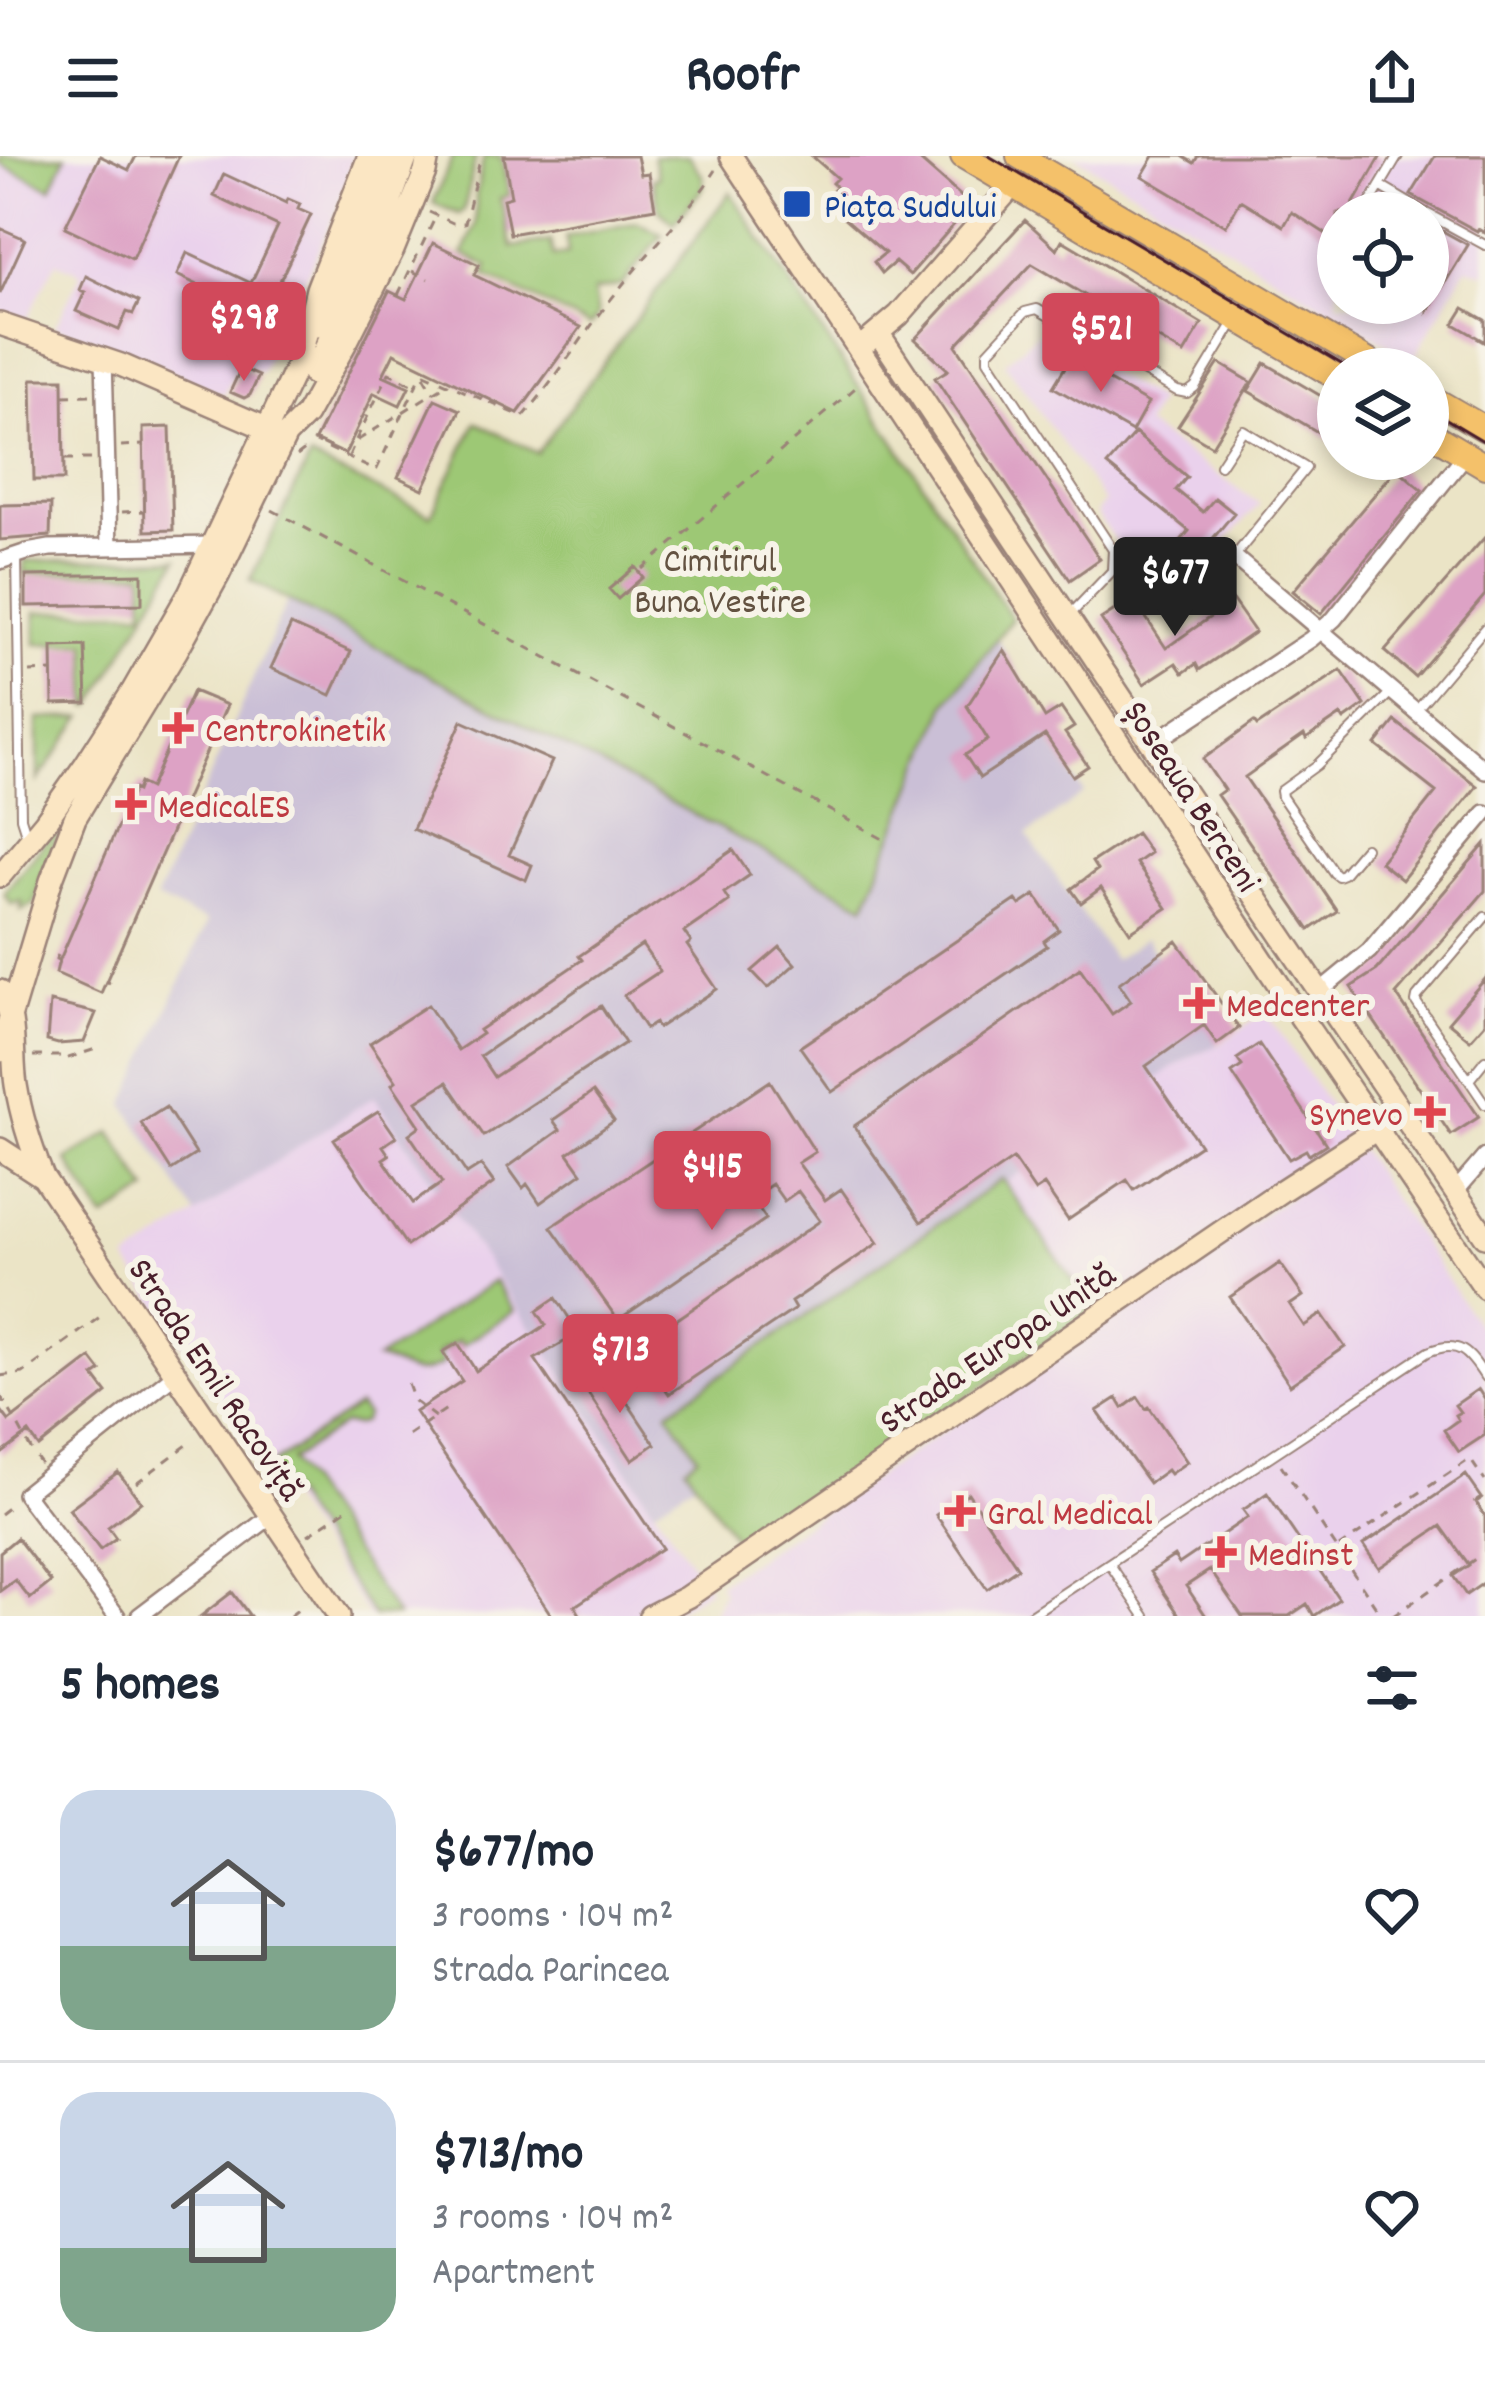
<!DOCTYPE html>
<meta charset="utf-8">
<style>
body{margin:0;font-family:Dekko,sans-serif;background:#f2f2f3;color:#1f2937;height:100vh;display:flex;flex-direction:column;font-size:45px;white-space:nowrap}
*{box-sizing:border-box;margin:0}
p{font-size:39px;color:#747a83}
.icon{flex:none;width:66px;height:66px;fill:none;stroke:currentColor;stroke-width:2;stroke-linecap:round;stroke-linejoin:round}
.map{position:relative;height:1460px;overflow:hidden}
.sheet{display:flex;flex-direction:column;background:#fff;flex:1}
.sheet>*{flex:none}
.tools{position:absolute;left:1317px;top:36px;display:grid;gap:24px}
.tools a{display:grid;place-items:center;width:132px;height:132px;border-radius:50%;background:#fff;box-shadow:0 6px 18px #0003;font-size:60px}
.price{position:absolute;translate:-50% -102px;padding:0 27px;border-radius:12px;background:#d1495b;color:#fff;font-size:39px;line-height:78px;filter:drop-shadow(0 3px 6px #0008)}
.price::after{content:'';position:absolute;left:50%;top:72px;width:36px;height:27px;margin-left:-18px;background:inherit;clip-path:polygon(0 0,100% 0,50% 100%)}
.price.on{background:#222;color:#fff}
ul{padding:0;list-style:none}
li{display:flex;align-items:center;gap:36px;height:300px;padding:0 60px}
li+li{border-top:3px solid #e0e1e3}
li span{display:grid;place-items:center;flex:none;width:336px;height:240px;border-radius:36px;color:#555}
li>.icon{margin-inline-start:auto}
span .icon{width:144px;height:144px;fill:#fffc;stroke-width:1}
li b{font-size:51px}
h2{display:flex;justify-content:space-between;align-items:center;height:144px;padding:0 60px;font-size:51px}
header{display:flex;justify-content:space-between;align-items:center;height:156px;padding:0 60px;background:#fff;font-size:54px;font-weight:700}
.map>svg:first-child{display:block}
.built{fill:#ead1ec;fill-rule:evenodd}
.industrial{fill:#cabfd6}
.green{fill:#9dc875;stroke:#747450;stroke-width:3}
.building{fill:#dda2c5}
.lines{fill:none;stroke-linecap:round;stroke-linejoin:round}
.lane-casing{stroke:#9a8278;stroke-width:12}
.street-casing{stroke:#9a8278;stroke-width:20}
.secondary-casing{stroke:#9a8278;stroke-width:26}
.primary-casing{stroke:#9a8278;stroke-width:28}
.path{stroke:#9a8278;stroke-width:3;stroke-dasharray:9 9;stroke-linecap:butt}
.lane{stroke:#fff;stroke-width:8}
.street{stroke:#fff;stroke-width:15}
.secondary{stroke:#fbe6c3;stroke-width:21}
.primary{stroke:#f4c16a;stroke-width:24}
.tram{stroke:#4a1f2b;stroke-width:3}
.transit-dot{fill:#1a4fb4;stroke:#f7f3e8;stroke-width:4.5}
.health-dot{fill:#e0444e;stroke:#f7f3e8;stroke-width:4.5}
.labels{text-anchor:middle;stroke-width:12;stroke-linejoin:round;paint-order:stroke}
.transit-label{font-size:36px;fill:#164399;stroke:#f7f3e8;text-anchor:start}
.park-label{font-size:36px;fill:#635241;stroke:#f7f3e8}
.health-label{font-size:36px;fill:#be3a42;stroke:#f7f3e8;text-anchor:start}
.street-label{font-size:36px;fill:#4a1f2b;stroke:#f7f3e8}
</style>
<header><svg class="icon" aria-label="menu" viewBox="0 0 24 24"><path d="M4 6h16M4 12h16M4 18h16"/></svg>Roofr<svg class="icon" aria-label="share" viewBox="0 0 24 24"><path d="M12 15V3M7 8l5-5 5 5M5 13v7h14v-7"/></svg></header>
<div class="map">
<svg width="1485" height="1460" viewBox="0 0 1485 1460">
<rect width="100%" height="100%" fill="#f7f3e8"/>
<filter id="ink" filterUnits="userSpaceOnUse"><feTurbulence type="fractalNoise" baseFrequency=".00833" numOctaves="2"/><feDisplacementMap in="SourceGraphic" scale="24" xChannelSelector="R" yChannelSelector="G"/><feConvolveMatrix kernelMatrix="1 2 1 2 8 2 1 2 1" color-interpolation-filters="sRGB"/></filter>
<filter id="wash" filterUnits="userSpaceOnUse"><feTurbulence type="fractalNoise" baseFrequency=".004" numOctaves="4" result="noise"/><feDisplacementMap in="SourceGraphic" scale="48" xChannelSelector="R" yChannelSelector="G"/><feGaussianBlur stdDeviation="2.7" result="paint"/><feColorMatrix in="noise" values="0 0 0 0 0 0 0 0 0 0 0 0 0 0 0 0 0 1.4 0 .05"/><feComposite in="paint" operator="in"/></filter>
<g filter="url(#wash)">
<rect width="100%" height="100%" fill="#ebe4c6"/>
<path class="built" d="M0,0H354L335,58L261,217L239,207L224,239L144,204L55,171L81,117L56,106L27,163L0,156Z
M1075,0H1485V117L1466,112L1413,204ZM1338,57H1428V147H1338Z
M1038,176L1158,245L1145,269L1260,348L1169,446L1158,438L1148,448L1118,423L1130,408L1096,357L1104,346L1005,207Z
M1266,856L1355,988L1098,1160L1002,1023L1189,901L1218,889Z
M374,939L709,1433L666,1460H368L127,1105Z
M1360,993L1485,1180V1460H712L723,1436L718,1428Z"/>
<path class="industrial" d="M288,443L737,683L866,748L947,547L997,482L1046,562L1050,588L1084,637L1027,679L1114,804L1145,783L1218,889L1189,901L669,1256L699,1300L686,1310L696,1325L654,1353L374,940L196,1059L125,949L207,766L156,743Z"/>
<path class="green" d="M0,0H66L51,32L0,8Z
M453,0H476L464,54L459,58L433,47Z
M484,0H501L509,39L500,42L512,91L551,85L554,100L568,98L566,81L638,66L662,79L622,129L594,135L598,159L590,170L485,119L488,110L463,98L476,69V39Z
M653,0H689L703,21V32L674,67L659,54L653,23L658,21Z
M730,36L1012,463L947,547L865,749L250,424L310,302L431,359L476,266L537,297Z
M178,402L92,550H89L87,487L36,488V456L144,455L143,416L25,417V405Z
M83,561L38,624V563Z
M54,675L58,677L34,748L21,754L22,745L11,748L4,737Z
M111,976L148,1035L104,1063L67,1004Z
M1002,1023L1094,1154L743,1394L685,1310L698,1300L668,1256Z
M494,1125L514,1155L462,1189L458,1184L437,1198L443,1208C409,1226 407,1210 377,1203Z
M358,1250L366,1259L363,1266L357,1269L343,1268L291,1304L397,1460H373L271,1309Z"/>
<g id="blocks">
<path class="building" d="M100,0L129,14L136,0H179L132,103L65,71Z
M504,0H637L641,18L649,17L655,52L510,78L503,43L511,41Z
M812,0H915L971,49L910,119L895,106L882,117L874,106L885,97L841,59L850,49L833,35L836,31L832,27L837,22Z
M1154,0H1182L1194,7L1198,0H1381L1348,57H1338V76L1334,83L1292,56L1284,70L1241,44L1226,70L1142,20Z
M1435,0H1485V77L1478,73L1477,75L1411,39Z
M224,18L286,47L288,43L300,48L298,53L311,59L275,135L279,137L274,148L270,146L263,160L177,119L187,97L251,127L278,70L214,40Z
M1025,64L1057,93L1062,84L1202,168L1184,198L1032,108L956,189L1100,403L1070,424L935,222L948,214L915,183Z
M1428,67L1468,89L1428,155Z
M0,72L25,83L0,138Z
M433,87L479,109L474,119L581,171L518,257L394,197L383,219L409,231L400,249L374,237L345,298L315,284L389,135L406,143Z
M86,120L139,146L133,158L127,156L119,174L76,155L85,136L80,134Z
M1464,152L1485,164V186L1454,168Z
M1070,203L1148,247L1132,276L1053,231Z
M1219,207L1251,226L1212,290L1178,270Z
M1265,207L1338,250V288L1248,235Z
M241,212L259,220L250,239L244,242L230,236Z
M32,223H63L64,324H34Z
M435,243L460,254L423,333L398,321Z
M170,271L173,374L145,375L143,272Z
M1135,277L1187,321L1176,334L1203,356L1215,342L1234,357L1166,439L1154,428L1145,440L1130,427L1148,405L1157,413L1189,375L1107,309Z
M1397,312L1422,334L1321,458L1293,435Z
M51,348L50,380L0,384V349Z
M1485,381V439L1415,521L1385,495Z
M635,411L643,421L618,443L609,433Z
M142,418V448L26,450V420Z
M1133,442L1166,492L1216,457L1214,454L1231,442L1255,476L1199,514L1196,508L1183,517L1176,507L1144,528L1101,463Z
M291,469L351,496L331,539L271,512Z
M85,490L87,547L53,548L52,491Z
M1004,494L1045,562L1061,552L1074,571L1065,577L1088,610L1073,620L1045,579L980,622L965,599L988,584L967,550Z
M1341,514L1365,549L1344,564L1341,559L1306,583L1304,579L1245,621L1337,755L1310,774L1217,639L1224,634L1203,603L1254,566L1257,570Z
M193,535L227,549L101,837L56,817L58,808L134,633L137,635L140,627L150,632Z
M462,565L552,605L509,699L532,709L526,724L413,673Z
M1395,565L1477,630L1402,724L1380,706L1436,636L1376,589Z
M1136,677L1150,697L1136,707L1167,752L1130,776L1101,732L1081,747L1071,733L1097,714L1092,706Z
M1485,688V735L1396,838L1479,961L1451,979L1351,831L1377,814Z
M733,694L750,719L724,737L729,745L684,776L691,786L687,789L717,833L658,872L655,867L646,873L624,839L660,815L642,789L480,900L494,921L601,850L625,887L484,980L447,926L417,945L467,1018L481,1009L494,1027L407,1090L334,983L378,955L396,981L383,990L389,999L383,1003L413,1047L442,1027L409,978L420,970L392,928L396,925L370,887L428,849L458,894L482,878L479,874L582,804L579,800Z
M1035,739L1059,774L1044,785L1047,790L832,936L800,891L1016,744L1020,749Z
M1177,785L1239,872L1217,888L1204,869L1146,910L1200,989L1134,1034L1127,1024L1068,1064L1044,1029L1035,1035L1013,1003L921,1066L854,970L1080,812L1112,858L1131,845L1119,827Z
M780,791L795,808L768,832L752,815Z
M1485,823V867L1470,884L1448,866Z
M50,846L96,857L84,886L58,888L47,885Z
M1259,888L1326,988L1309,999L1306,994L1289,1003L1232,917L1242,910L1237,903Z
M770,925L815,996L798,1007L825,1044L841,1033L878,1087L791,1146L795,1153L669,1238L637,1191L820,1065L798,1035L784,1045L772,1028L752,1042L766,1063L618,1164L551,1071Z
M593,936L614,965L568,997L582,1017L540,1047L527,1028L523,1032L508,1011L560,974L553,964Z
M166,951L196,998L171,1014L141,967Z
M1280,1107L1303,1140L1290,1149L1304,1170L1322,1158L1345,1191L1290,1229L1230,1141Z
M556,1142L579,1177L535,1203L662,1392L575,1450L581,1460H552L415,1256L462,1225L443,1196L458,1187L476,1215L546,1169L537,1155Z
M91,1202L101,1215L94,1220L107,1237L39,1291L29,1277L0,1299V1253L9,1265Z
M607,1216L655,1288L632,1304L584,1231Z
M1478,1233L1485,1244V1279L1459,1296L1444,1274L1458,1264L1455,1259L1460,1256L1455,1249Z
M1138,1241L1146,1253L1149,1251L1187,1306L1170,1318L1167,1314L1149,1327L1097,1255L1117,1242L1123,1252Z
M118,1316L141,1346L108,1371L116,1382L100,1394L69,1353Z
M1466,1319L1482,1342L1476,1346L1485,1360V1426L1466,1439L1453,1420L1469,1409L1441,1370L1379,1412L1363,1389Z
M968,1337L1018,1412L987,1433L936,1359Z
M1267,1337L1339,1443L1314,1460L1307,1448L1289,1460H1242L1210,1414L1186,1430L1206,1460H1180L1150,1416L1174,1400L1179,1408L1248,1361L1243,1354Z
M17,1382L51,1426L30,1443L15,1424L0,1435V1396Z
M232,1436L250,1460H201Z"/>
</g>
</g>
<g filter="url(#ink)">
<use href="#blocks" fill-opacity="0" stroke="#9a8278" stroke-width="3"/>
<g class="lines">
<defs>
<path id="lane" d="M1380,30L1426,57
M1364,57L1398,0
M1428,58L1485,89
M1330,115L1338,102
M17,400L21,662L28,684
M1176,459L1234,401L1306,312L1243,274L1220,309
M1068,461L1112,415L1113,394L988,204V196L1025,156L1037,153L1177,235L1187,237L1195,231L1233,168
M1417,553L1485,472
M1365,692L1343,718L1338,720L1334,717L1282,641L1281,635L1317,609L1391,536
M1485,761L1417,841L1416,846L1485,948
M1469,924L1485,904
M1109,1407L1145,1460
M1029,1460L1428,1196C1459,1183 1469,1196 1485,1221"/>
<path id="street" d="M104,202L109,391
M1234,401L1485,614
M0,405L27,396L50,392L213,389
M1152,588L1311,483L1334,463L1466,298
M1319,836L1369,795L1485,657
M1455,1036L1485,1001
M117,1460L25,1338L175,1218
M139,1460L271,1360"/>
<path id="secondary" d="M731,0L1291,847L1485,1132
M0,168L121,209L268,273
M316,170L362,74L388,0
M879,178L1152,588L1485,1080
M867,186L899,159L1013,29
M313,218L374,90L407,0
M0,720L45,666L85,609L132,536L189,437L300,203L317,133L369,0
M0,835C18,863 11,897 16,929C21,960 31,991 43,1021L339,1460
M0,895L51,725L75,662L177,494L218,420L286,279L306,259L348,183L393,94L425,16L428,0
M0,993L43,1021
M650,1460L687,1441L1281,1035L1377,973"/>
<path id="primary" d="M963,0L1338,222
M1019,0L1381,213
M1428,240L1485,273
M1428,276L1485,310"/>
</defs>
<use href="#lane" class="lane-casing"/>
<use href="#street" class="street-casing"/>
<use href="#secondary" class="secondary-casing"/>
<use href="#primary" class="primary-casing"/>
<path class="path" d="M429,56L453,67H465L481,0
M412,115L429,123
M398,139L436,60
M424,220L434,237
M63,240L91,239
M312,284L376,315L420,221L425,218L523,261C558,221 586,173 620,132C651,92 688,57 716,14
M356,284L389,217L416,230
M121,290L143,289
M297,300L310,290
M349,300L355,286L446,229
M64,303H92
M272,354L885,684
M122,356L145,355
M642,413L860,228
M30,516L52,515
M58,799L56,803L59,804
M106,825L110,827
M33,900H61L65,903L99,892
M0,1220L23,1217L104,1158
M408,1228L414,1245L435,1261
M0,1240C17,1262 24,1286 41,1308
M408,1279L448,1252
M1281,1309L1382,1460
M136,1327L191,1286
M0,1358L13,1348
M308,1379L347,1353
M1339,1391L1470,1303L1485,1325
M290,1460L303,1450
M1393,1460L1478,1401"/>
<use href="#lane" class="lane"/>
<use href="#street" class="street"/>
<use href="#secondary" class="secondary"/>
<use href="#primary" class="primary"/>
<path class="tram" d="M989,0L1350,213
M1428,252L1485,286"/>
</g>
</g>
<rect class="transit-dot" x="782" y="33" width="30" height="30" rx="6"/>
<g class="health-dot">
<path d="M172 554h12v12h12v12h-12v12h-12v-12h-12v-12h12z"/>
<path d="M125 630h12v12h12v12h-12v12h-12v-12h-12v-12h12z"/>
<path d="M1193 829h12v12h12v12h-12v12h-12v-12h-12v-12h12z"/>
<path d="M1424 938h12v12h12v12h-12v12h-12v-12h-12v-12h12z"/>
<path d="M954 1337h12v12h12v12h-12v12h-12v-12h-12v-12h12z"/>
<path d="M1215 1378h12v12h12v12h-12v12h-12v-12h-12v-12h12z"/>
</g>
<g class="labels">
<g class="transit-label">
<text x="824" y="61">Piața Sudului</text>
</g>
<g class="park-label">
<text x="720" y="415">Cimitirul<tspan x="720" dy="41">Buna Vestire</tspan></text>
</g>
<g class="health-label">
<text x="205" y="585">Centrokinetik</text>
<text x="158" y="661">MedicalES</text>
<text x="1226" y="860">Medcenter</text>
<text x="1403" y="969" text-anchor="end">Synevo</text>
<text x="987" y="1368">Gral Medical</text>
<text x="1248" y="1409">Medinst</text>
</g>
<g class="street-label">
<text transform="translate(1194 639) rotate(57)" y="13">Șoseaua Berceni</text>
<text transform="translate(996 1190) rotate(-34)" y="13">Strada Europa Unită</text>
<text transform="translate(218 1222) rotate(56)" y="13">Strada Emil Racoviță</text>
</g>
</g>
</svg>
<div class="tools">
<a><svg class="icon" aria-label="locate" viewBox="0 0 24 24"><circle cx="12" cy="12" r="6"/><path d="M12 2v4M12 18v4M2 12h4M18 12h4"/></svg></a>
<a><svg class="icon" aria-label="layers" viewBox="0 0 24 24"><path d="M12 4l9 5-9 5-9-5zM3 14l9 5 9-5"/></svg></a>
</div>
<b class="price" style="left:244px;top:228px">$298</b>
<b class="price" style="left:1101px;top:239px">$521</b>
<b class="price on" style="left:1175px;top:483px">$677</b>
<b class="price" style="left:712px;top:1077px">$415</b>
<b class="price" style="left:620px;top:1260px">$713</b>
</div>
<section class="sheet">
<h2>5 homes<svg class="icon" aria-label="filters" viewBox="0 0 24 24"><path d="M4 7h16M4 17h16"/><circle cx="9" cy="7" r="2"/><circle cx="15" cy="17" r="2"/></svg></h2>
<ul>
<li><span style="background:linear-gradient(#c9d6e8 65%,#7fa58c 0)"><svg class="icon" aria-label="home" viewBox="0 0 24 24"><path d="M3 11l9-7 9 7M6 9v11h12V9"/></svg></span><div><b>$677/mo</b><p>3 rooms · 104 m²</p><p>Strada Parincea</p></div><svg class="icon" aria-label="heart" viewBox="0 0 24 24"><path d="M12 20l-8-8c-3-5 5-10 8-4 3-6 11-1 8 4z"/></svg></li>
<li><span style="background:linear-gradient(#c9d6e8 65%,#7fa58c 0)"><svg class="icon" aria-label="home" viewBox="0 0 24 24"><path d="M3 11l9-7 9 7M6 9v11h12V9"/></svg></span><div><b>$713/mo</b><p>3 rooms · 104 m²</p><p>Apartment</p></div><svg class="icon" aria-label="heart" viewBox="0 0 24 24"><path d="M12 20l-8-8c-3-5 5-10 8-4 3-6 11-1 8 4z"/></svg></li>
</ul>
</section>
